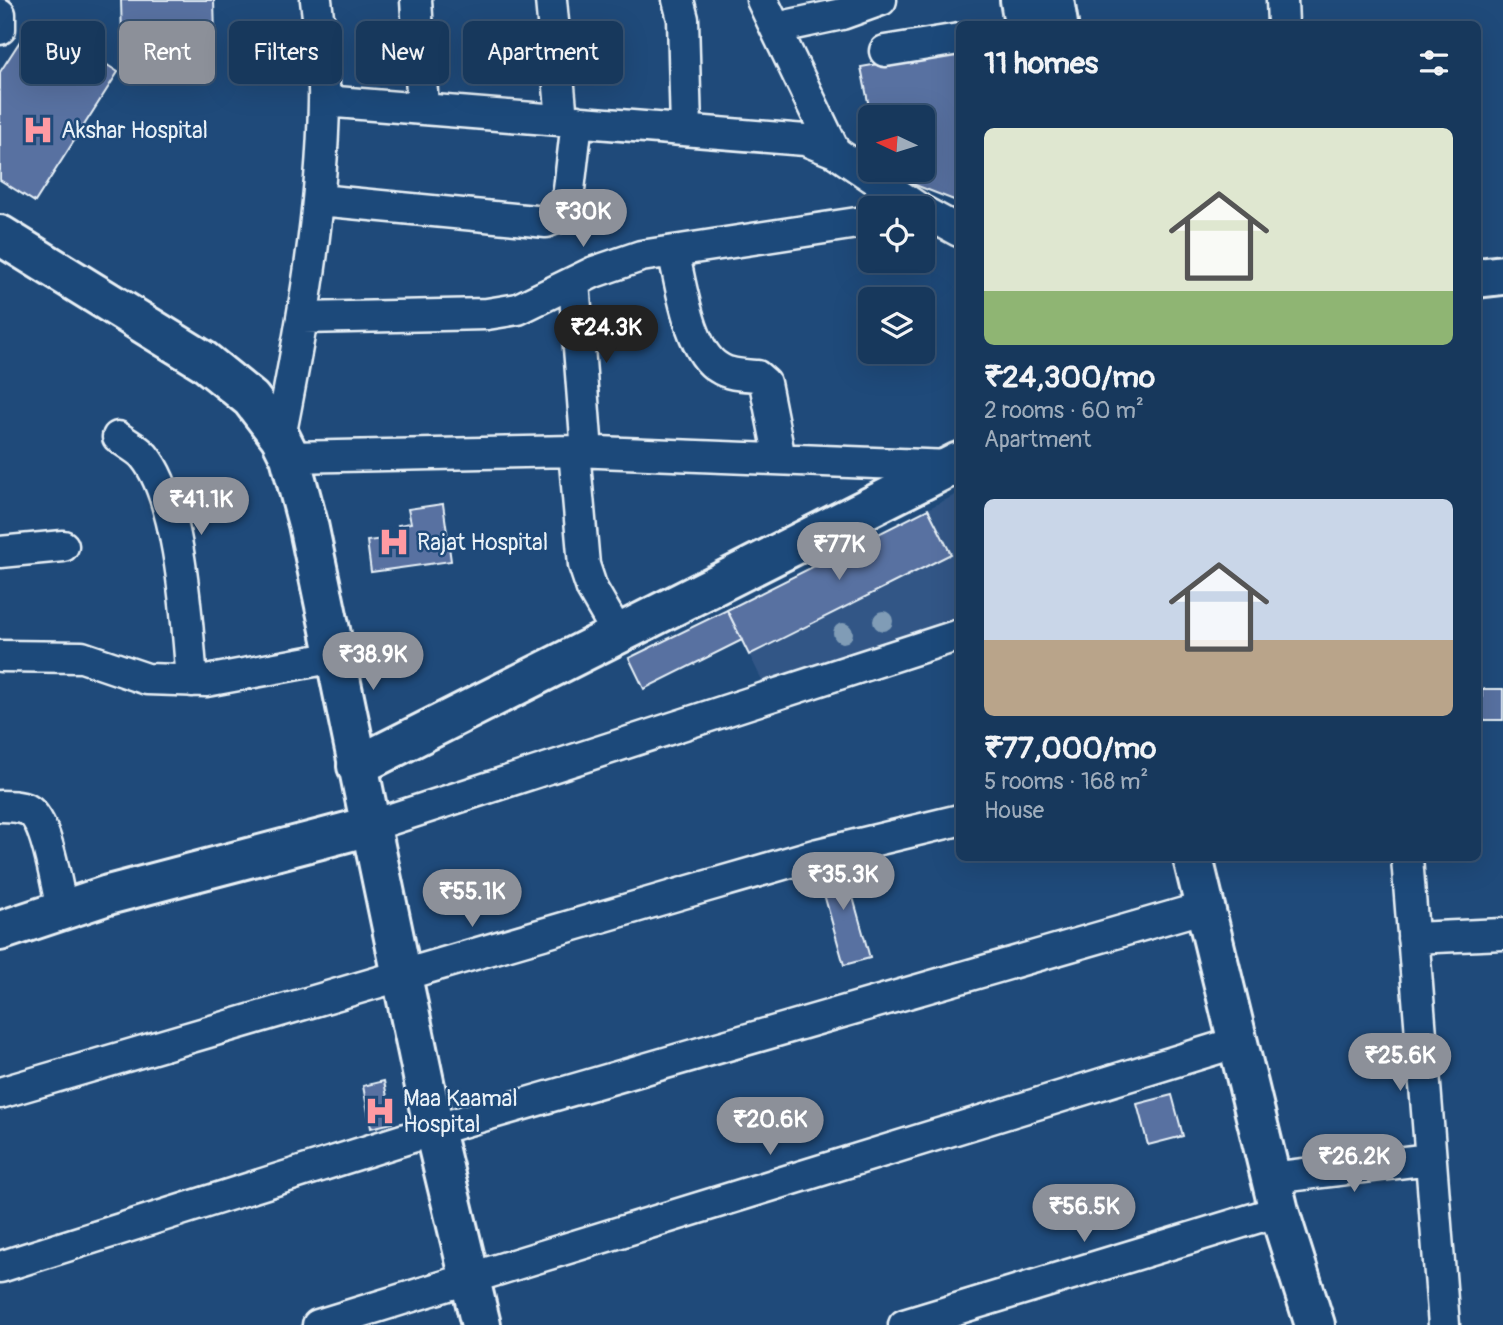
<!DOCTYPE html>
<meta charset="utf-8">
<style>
body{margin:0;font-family:Pangolin,sans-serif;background:#244365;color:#f1f3f6;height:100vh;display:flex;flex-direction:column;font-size:26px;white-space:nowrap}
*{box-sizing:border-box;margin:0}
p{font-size:23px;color:#9eacbb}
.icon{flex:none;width:38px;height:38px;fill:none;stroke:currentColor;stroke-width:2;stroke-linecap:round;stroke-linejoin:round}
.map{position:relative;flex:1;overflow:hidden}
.side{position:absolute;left:956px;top:21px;width:525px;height:840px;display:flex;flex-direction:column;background:#17385c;border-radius:10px;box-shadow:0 7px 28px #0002,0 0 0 2px #365272}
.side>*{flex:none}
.guide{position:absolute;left:21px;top:21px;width:665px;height:63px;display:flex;gap:14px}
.needle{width:46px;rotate:274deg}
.fabs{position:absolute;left:858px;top:105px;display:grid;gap:14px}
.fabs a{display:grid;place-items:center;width:77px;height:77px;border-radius:10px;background:#17385c;box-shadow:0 7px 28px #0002,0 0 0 2px #365272;font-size:35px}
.price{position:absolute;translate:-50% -60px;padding:0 16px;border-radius:24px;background:#8c9099;color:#fff;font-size:23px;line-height:46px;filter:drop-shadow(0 2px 4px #0008)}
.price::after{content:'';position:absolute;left:50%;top:42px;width:21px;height:16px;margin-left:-10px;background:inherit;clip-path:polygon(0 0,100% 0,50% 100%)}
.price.active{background:#222;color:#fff}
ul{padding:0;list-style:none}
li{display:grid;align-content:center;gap:14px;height:371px;padding:0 28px}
li span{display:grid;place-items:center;height:217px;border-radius:10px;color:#555}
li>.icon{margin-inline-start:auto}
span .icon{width:126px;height:126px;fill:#fffc;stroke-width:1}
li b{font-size:30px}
h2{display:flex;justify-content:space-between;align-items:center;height:84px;padding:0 28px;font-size:30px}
.chip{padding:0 24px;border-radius:10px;background:#17385c;box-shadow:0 7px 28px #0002,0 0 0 2px #365272;font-size:24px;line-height:63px}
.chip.active{background:#8c9099;color:#fff}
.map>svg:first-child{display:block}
.built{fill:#305686}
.building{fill:#5871a1;stroke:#e8f1f8;stroke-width:2}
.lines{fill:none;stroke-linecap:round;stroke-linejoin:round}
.minor-casing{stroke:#e8f1f8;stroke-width:35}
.tertiary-casing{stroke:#e8f1f8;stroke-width:44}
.secondary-casing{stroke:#e8f1f8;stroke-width:44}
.minor{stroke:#1f4a7a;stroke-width:30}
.tertiary{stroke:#1f4a7a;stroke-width:38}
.secondary{stroke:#1f4a7a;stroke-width:38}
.tree{fill:#809cb6}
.labels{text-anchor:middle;stroke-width:5;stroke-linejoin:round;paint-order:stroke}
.poi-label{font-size:23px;fill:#e8f1f8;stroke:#1f4a7a;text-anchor:start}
</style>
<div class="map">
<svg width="1503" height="1325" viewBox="0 0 1503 1325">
<rect width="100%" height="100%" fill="#1f4a7a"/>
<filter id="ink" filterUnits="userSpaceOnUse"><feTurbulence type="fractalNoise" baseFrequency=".0143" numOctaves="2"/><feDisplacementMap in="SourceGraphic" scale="14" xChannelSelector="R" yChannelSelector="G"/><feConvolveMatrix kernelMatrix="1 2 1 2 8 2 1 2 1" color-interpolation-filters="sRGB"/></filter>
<g filter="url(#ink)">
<path class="built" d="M959,493V626L766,688L727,610Z"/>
<path class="building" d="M121,0H214L215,34L122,37Z
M35,18L118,72L35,202L0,180V72Z
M959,50V202L882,172V170H922V117H871L861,67Z
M443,504L451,561L371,572L367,541L400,537L398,525L411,523L408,509Z
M928,509L951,554L749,655L727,610Z
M727,610L742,640L644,689L629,658Z
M1482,689H1503V720H1482Z
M842,858L870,958L844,965L816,866Z
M384,1081L392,1123L371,1128L363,1086Z
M1172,1095L1183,1136L1148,1145L1137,1104Z"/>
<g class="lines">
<defs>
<path id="minor" d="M416,0L423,108
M551,0L562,119
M678,0L683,19L686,129
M762,0L835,152
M1282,0L1283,24
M0,14V29
M776,28L842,14L881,0
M885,51L959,39
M324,101L805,140L835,152L918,208
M319,200L546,222L559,217L567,207L577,121
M922,211L959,231
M673,251C681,283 689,351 719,368C729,375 745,375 757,376L765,383L780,459
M574,282L587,452
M303,318L487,314L518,309L594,272L641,256L870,221
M118,437C126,443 138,449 144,456C181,500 187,624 192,681
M280,437C302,326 322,215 324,102C325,68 320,34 316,0
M574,451L584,565L592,589L618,634
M290,457L574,451L950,466
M0,552L63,546
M0,656L82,657L147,679L206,681L336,657
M0,806C9,806 19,806 28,810C47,820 57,888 62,910
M370,826L959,635
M1407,858L1444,1325
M1413,938L1503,934
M0,1093L683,893L818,854L959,820
M1271,1178L1430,1159
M0,1267L434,1130L1205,907
M318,1325L1238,1042
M904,1325L1279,1211"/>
<path id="tertiary" d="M1020,0L1024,24
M1054,0L1058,24
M1477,278L1503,275
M357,766L959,462
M1193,858L1279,1211L1315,1325
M0,931L108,895L370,826"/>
<path id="secondary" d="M0,235L204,361L251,399L280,437L290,457L308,524L434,1130L481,1325"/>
</defs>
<use href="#minor" class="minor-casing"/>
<use href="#tertiary" class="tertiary-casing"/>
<use href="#secondary" class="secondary-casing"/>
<use href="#minor" class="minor"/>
<use href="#tertiary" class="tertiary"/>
<use href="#secondary" class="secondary"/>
</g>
<g class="tree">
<circle cx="883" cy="621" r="10"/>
<circle cx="843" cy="633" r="10"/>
</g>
</g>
<defs>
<symbol id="hospital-bare" viewBox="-9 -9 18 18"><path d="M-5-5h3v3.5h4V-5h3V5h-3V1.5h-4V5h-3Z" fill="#ff9aa2" stroke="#1f4a7a" stroke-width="2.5" paint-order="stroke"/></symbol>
</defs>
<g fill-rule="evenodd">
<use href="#hospital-bare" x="16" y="108" width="44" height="44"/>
<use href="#hospital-bare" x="372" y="520" width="44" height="44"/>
<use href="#hospital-bare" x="358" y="1089" width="44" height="44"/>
</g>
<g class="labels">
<g class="poi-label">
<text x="61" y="138">Akshar Hospital</text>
<text x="417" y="550">Rajat Hospital</text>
<text x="403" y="1106">Maa Kaamal<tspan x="403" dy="26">Hospital</tspan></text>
</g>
</g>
</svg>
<div class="fabs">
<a><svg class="needle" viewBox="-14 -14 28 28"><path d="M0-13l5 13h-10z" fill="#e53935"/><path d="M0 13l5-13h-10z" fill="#9eacbb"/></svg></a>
<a><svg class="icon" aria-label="locate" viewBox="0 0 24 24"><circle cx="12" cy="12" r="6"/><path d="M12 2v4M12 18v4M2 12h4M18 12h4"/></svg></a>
<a><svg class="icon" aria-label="layers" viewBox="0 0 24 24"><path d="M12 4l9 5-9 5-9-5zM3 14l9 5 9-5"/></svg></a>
</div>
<b class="price" style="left:583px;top:249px">₹30K</b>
<b class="price active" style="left:606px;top:365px">₹24.3K</b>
<b class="price" style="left:201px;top:537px">₹41.1K</b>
<b class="price" style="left:839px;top:582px">₹77K</b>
<b class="price" style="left:373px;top:692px">₹38.9K</b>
<b class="price" style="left:843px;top:912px">₹35.3K</b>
<b class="price" style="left:472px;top:929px">₹55.1K</b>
<b class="price" style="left:1400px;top:1093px">₹25.6K</b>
<b class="price" style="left:770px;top:1157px">₹20.6K</b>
<b class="price" style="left:1354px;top:1194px">₹26.2K</b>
<b class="price" style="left:1084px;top:1244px">₹56.5K</b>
<div class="guide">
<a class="chip">Buy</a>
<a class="chip active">Rent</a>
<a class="chip">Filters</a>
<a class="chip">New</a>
<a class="chip">Apartment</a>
</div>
<section class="side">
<h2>11 homes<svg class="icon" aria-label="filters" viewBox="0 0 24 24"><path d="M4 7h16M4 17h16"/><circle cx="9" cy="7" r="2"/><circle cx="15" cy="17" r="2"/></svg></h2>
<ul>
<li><span style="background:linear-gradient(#dfe7d0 75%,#8fb573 0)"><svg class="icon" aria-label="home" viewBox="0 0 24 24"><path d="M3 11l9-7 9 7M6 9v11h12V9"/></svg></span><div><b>₹24,300/mo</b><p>2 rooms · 60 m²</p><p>Apartment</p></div></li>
<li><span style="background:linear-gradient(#c9d6e8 65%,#b9a48a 0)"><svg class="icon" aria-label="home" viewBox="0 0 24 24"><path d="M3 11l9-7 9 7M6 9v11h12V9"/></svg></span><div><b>₹77,000/mo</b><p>5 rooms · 168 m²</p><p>House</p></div></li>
</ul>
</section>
</div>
